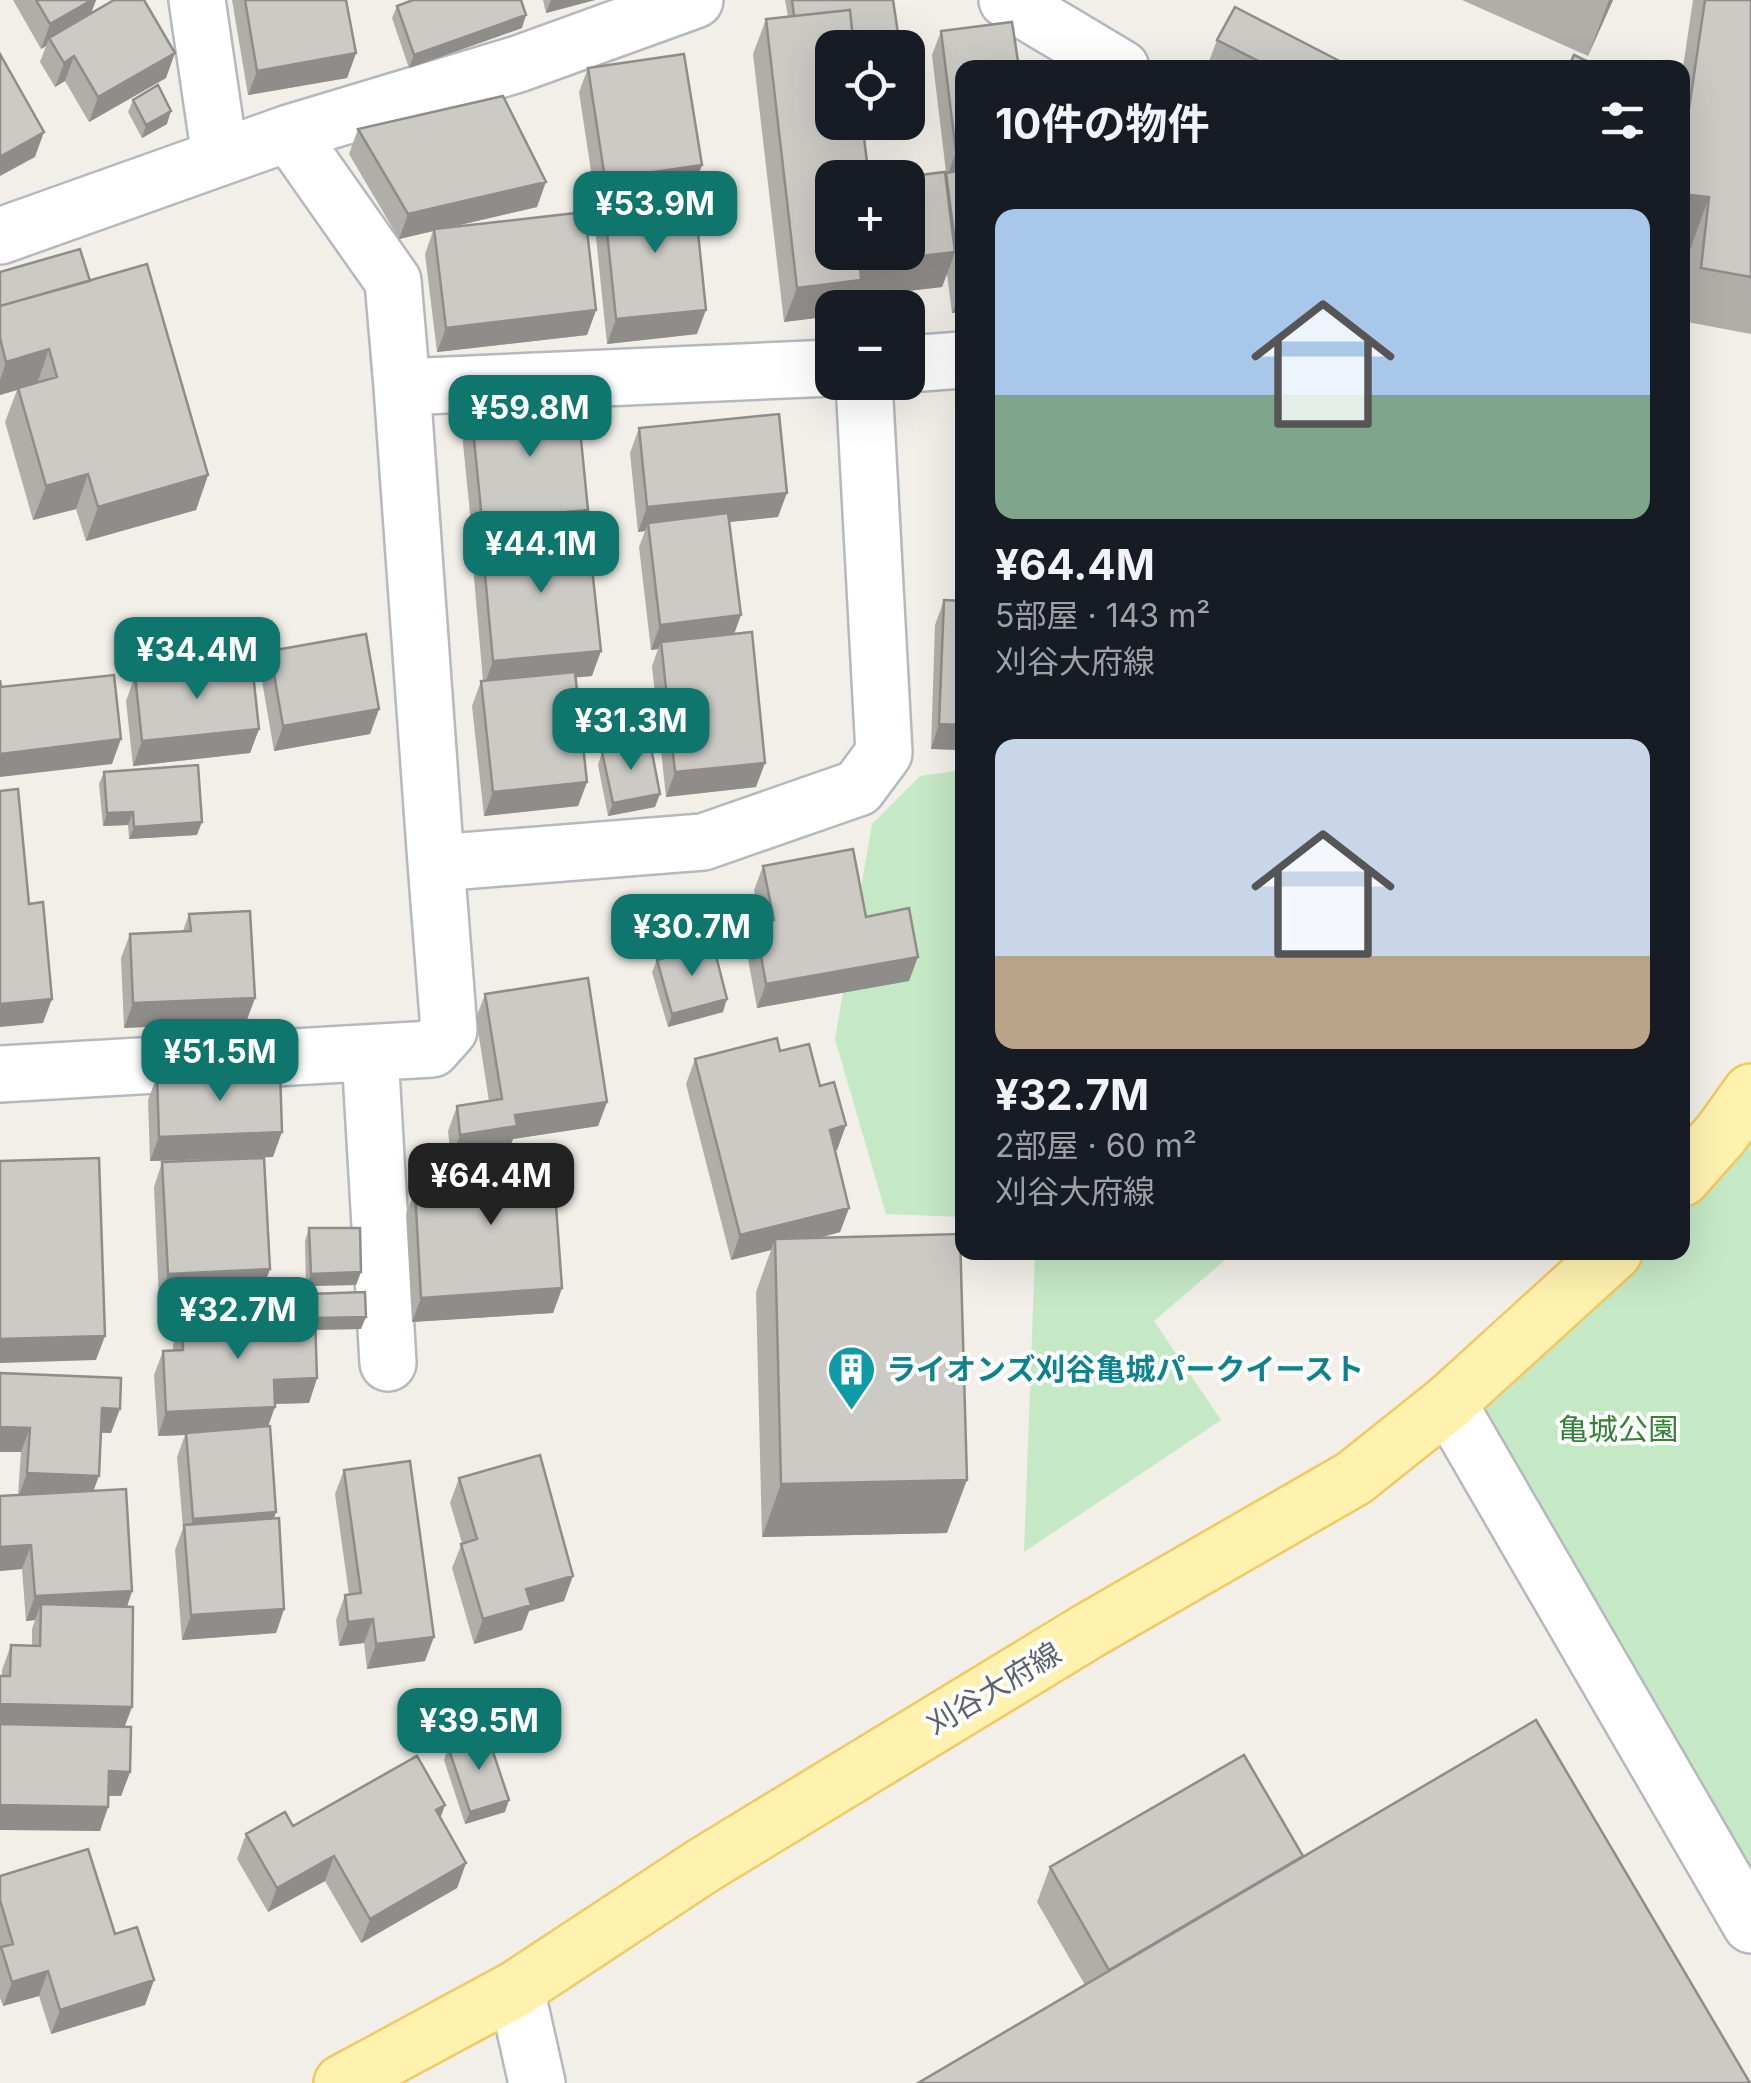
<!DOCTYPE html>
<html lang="ja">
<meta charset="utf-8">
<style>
body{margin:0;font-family:Inter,"Noto Sans JP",sans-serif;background:#20242c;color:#f1f3f6;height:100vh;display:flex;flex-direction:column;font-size:38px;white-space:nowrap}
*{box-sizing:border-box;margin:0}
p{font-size:32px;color:#9ea1a6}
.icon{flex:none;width:55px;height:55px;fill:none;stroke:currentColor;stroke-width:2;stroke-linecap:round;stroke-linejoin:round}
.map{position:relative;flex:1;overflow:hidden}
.side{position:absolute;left:955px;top:60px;width:735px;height:1200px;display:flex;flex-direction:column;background:#171b24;border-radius:20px;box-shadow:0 10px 40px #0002}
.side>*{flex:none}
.controls{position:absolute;left:815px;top:30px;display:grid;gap:20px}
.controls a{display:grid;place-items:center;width:110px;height:110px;border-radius:20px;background:#171b24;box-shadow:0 10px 40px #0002;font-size:50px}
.price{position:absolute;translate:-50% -85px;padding:0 22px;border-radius:20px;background:#0f766e;color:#fff;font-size:32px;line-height:65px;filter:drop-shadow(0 2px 5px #0008)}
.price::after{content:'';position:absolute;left:50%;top:60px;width:30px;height:22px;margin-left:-15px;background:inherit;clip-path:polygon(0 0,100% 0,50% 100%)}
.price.on{background:#222;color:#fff}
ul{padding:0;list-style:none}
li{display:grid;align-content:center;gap:20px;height:530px;padding:0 40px}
li span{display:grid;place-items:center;height:310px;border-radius:20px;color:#555}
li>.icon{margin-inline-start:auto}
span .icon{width:180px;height:180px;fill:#fffc;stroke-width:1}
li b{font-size:42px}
h2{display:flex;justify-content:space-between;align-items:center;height:120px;padding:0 40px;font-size:42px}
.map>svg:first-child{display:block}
.green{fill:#c5e8c5}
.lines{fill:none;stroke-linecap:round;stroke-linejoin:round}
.minor-casing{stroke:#b5b8bc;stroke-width:60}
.major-casing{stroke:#f2c960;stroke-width:60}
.minor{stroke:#fff;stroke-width:55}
.major{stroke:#fff2af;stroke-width:55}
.wall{fill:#afaea9}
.shaded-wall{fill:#8f8d8a}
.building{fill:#cccac5;stroke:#8f8d8a;stroke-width:2.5}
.labels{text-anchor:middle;stroke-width:8;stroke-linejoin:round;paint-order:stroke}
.culture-label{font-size:30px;font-weight:bold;fill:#0d838f;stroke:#fff;text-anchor:start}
.park-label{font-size:30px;fill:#348238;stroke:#fff}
.street-label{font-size:30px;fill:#5f6368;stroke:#fff}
</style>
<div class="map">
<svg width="1751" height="2083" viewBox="0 0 1751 2083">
<rect width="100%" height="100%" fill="#f1efe8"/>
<path class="green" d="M962,770V1217L886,1214L835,1039L872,824L920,776Z
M1751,1088V1925L1448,1403L1614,1253L1682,1252L1683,1178Z
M1035,1253H1233L1154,1321L1221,1420L1024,1552Z"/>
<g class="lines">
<defs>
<path id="minor" d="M197,0L220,157
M1007,0L1121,68
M289,133L393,281L402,387
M0,236L289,133L518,64L695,0
M908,364L962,360
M832,368L402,387L436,863L703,842L858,788L884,753L864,382
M370,1054L388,1363
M0,1074L432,1049L449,1030L436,863
M1448,1403L1751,1925
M516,1989L537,2083"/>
<path id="major" d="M1682,1178L1721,1134L1751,1092
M342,2083L516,1989L704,1865L1090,1630L1354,1478L1448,1403L1614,1252"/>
</defs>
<use href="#minor" class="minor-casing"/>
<use href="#major" class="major-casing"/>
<use href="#minor" class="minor"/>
<use href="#major" class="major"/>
</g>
<path class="wall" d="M13,0H96L90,14L166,78L89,122L65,81L55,87L40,62L46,46L41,49Z
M232,0H346L356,53L347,78L248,95Z
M543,0H595L546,13Z
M785,0H893L899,40L896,48H832V252L946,172L932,55L941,31L962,68V312L952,313L947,274L942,287L855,297L851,308H832V316L784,322L753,54L766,19L788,17Z
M1462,0H1613L1588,56Z
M1693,0H1751V334L1682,321L1690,250L1682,249V74Z
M397,6L522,28L409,68L392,18Z
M1217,40L1353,68H1215L1208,64Z
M588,68L693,189L596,204L579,92Z
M133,100L167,124L142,138L128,112Z
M358,129L537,207L448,228L596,310L587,335L437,352L425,254L433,231L399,239L349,154Z
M604,203L697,334L607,344L595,228Z
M0,272L90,281L208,475L196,510L86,541L76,509L33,520L5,422L17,390L0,395Z
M471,409L588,510L580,532L592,676L576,677L587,782L578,806L484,816L472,706L481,681H483L473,566L481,544H473L462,433Z
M639,428L778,517L729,522L734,634L756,787L666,797L652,666L658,649L651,650L639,547L645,531L638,532L630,453Z
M962,541V561L957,557Z
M944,600L962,601V750L931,749L935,625Z
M270,651L379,709L370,734L274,751L261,675Z
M135,676L259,729L250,753L133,766L126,701Z
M602,752L655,807L608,816L598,765Z
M104,772L197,835L129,839L128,825L103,826L99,784Z
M763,866L866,917L909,981L757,1008L746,948L755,923L760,922L754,890Z
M189,914L255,998L246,1022L124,1028L121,958L130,934L183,931Z
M657,960L723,1012L668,1027L652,972Z
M485,994L607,1102L598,1126L513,1139L508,1151L488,1154L562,1288L553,1313L412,1322L406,1214L415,1190L437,1188L443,1173L463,1172L468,1157L451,1160L448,1131L457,1106L489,1101L476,1018Z
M780,1051L820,1086L846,1125L837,1150H835L849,1208L840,1232L820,1238L947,1533L762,1537L756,1292L771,1250L731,1260L686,1084L695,1059Z
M157,1076L273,1157L150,1161L148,1100Z
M162,1162L270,1269L261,1293L159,1299L154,1187Z
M309,1228L361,1272L356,1285L306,1286L305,1241Z
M310,1294L361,1329L315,1330L317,1378L309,1403L275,1404L268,1426L274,1519L284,1609L276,1633L182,1640L175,1550L183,1528L177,1457L185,1435L158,1436L154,1375L163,1351L173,1350V1345L182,1321L306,1316L305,1307Z
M0,1373L111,1433H101L94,1491L132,1591L127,1607L132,1707L124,1727L130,1772L121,1796H109L108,1807L100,1831L2,1676V1670L11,1645L32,1646V1629L35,1620L26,1621L22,1569L0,1571V1496L18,1495L21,1452Z
M344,1470L425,1661L367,1669L364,1643L339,1646L336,1620L345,1595H349L335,1494Z
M459,1478L564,1601L529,1611L522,1630L474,1644L452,1568L462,1543L450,1503Z
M448,1747L505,1812L465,1824L444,1760Z
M445,1805L440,1819L466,1863L457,1888L361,1943L325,1881L268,1912L237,1859L246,1834Z
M1303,1856L1085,1985L1037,1902L1050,1867Z
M0,1876L115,1934L154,1980L145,2005L51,2034L39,1996L3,2006L0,1998Z"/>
<path class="shaded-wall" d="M92,0H96L88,22L49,38L46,46L41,49L50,24Z
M551,0H595L546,13Z
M1609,0H1613L1588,56Z
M526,15L522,28L409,68L414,55Z
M899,40L896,48H853Z
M175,53L166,78L89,122L98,97Z
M356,53L347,78L248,95L257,71Z
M74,56L65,81L55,87L64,63Z
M171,111L167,124L142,138L146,125Z
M44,132L35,157L0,176V157Z
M956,152H962V175L947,177Z
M702,165L693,189L596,204L605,179Z
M546,182L537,207L399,239L408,214Z
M1682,194L1709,197L1690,250L1682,249Z
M955,252L942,287L855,297L851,308H832V316L784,322L797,288L860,263Z
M962,288V312L952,313L961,289Z
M596,310L587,335L437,352L446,328Z
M706,310L697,334L607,344L616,319Z
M49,349L37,384L0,395V380L6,362Z
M88,474L76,509L33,520L46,486Z
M208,475L196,510L86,541L98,507Z
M787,493L778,517L649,530L648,523L645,531L638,532L647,507Z
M588,510L579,535L473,544L482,520Z
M741,615L732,640L661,642L658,649L651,650L660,625Z
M601,651L592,676L484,686L493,661Z
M379,709L370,734L274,751L283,726Z
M939,724L962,725V750L931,749Z
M259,729L250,753L133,766L142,741Z
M121,739L112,764L0,777V754Z
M765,763L756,787L666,797L675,772Z
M587,782L578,806L484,816L493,792Z
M660,794L655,807L608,816L613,803Z
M133,812L128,825L103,826L107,813Z
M202,822L197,835L129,839L134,827Z
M918,957L909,981L757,1008L766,984Z
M255,998L246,1022L124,1028L133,1003Z
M52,999L43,1023L0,1027V1004Z
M727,999L723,1012L668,1027L672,1014Z
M607,1102L598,1126L513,1139L508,1151L451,1160L460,1135L515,1115Z
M846,1125L837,1150L821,1154L830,1130Z
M282,1132L273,1157L150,1161L159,1137Z
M849,1208L840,1232L775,1249V1239L771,1250L731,1260L740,1235Z
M270,1269L261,1293L159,1299L168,1274Z
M361,1272L356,1285L306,1286L311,1274Z
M562,1288L553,1313L412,1322L421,1298Z
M366,1317L361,1329L306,1330L310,1318Z
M105,1336L96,1360L0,1363V1339Z
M317,1378L309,1403L265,1404L274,1380Z
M275,1407L266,1432L158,1436L166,1412Z
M102,1408L120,1409L111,1433L93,1432Z
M0,1427L30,1428L21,1452H0Z
M27,1473L99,1476L90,1500L18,1498Z
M967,1480L947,1533L762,1537L781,1484Z
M276,1512L268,1537L185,1543L193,1519Z
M31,1545L22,1569L0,1571V1547Z
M573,1576L564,1601L529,1611L522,1630L474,1644L483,1619L526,1589Z
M132,1591L124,1615L41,1604L35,1620L26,1621L35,1596Z
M284,1609L276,1633L182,1640L191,1615Z
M373,1619L364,1643L339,1646L348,1622Z
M434,1637L425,1661L367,1669L376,1644Z
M0,1704L132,1707L123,1731L0,1728Z
M109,1771L130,1772L121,1796L100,1795Z
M509,1800L505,1812L465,1824L470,1812Z
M0,1805L108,1807L100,1831L0,1830Z
M445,1805L436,1829V1810Z
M334,1856L325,1881L268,1912L277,1888Z
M466,1863L457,1888L361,1943L370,1919Z
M48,1971L39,1996L3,2006L12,1982Z
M154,1980L145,2005L51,2034L60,2010Z"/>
<path class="building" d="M36,0H92L50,24Z
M114,0H144L175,53L98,97L74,56L64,63L49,38Z
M245,0H346L356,53L257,71Z
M413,0H521L526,15L414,55L397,6Z
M792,0H893L899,40L854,47L850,10L794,16Z
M1705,0H1751V277L1701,268L1709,197L1682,194V156Z
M1235,7L1353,68H1272L1217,40Z
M850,10L854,48H832V122H862L869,178H832V252H908V178H896L945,172L955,252L860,263L861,280L797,288L766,19Z
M1012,22L1019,68H962V152H956L941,31Z
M0,54L44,132L0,157Z
M684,54L702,165L605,179L588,68Z
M1574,55L1601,68H1568Z
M158,85L171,111L146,125L133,100Z
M503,96L546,182L408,214L358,129Z
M962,170V288L961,289L946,173Z
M694,194L706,310L616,319L604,203Z
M585,212L596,310L446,328L434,229Z
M80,249L90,281L0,306V272Z
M147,264L208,475L98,507L88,474L46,486L18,388L57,377L49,349L6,362L0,338V306Z
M577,399L588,510L482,520L471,409Z
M779,414L787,493L647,507L639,428Z
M728,513L741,615L660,625L648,523Z
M588,531L601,651L493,661L482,542Z
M944,600L962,601V725L939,724Z
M752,632L765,763L675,772L661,642Z
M366,634L379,709L283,726L270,651Z
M252,664L259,729L142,741L135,676Z
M575,672L587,782L493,792L481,681Z
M114,675L121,739L0,754V680L1,687Z
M650,742L660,794L613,803L602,752Z
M198,765L202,822L134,827L133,812L107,813L104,772Z
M18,789L29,904L43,902L52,999L0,1004V791Z
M853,849L866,917L909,908L918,957L766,984L755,923L774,920L763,866Z
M250,911L255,998L133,1003L130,934L191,931L189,914Z
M713,944L727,999L672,1014L657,960Z
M588,978L607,1102L515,1115L517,1126L460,1135L457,1106L502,1099L485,994Z
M777,1038L780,1051L809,1044L820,1086L834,1082L846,1125L830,1130L849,1208L740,1235L695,1059Z
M280,1071L282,1132L159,1137L157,1076Z
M552,1150L562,1288L421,1298L415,1190L443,1188V1173L470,1171L469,1155Z
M99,1158L105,1336L0,1339V1161Z
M264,1158L270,1269L168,1274L162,1162Z
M309,1228H360L361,1272L311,1274Z
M960,1234L967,1480L781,1484L775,1239Z
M365,1292L366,1317L315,1318V1316H310V1294Z
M315,1316L317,1378L274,1380L275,1407L166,1412L163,1351L183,1350L182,1321Z
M0,1373L121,1378L120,1409L102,1408L99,1476L27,1473L30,1428L0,1427Z
M270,1426L276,1512L193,1519L186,1433Z
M540,1455L573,1576L526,1589L531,1605L483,1619L461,1544L477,1539L459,1478Z
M410,1461L434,1637L376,1644L373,1619L348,1622L345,1595L361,1593L344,1470Z
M126,1489L132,1591L35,1596L31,1545L0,1547V1496Z
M279,1518L284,1609L191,1615L184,1525Z
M41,1604L133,1607L132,1707L0,1704V1676H10L11,1645L40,1646Z
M1536,1720L1750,2083H918Z
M0,1724L131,1727L130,1772L109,1771L108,1807L0,1805Z
M487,1734L509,1800L470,1812L448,1747Z
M1244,1755L1303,1856L1109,1970L1050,1867Z
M417,1756L445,1805L436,1810L466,1863L370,1919L334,1856L277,1888L246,1834L285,1812L293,1826Z
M88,1849L115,1934L137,1927L154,1980L60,2010L48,1971L12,1982L1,1947L13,1944L0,1900V1876Z"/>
<defs>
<symbol id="building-pin" viewBox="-11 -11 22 30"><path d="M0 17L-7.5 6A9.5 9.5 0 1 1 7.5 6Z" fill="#0f9aa8" stroke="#fff"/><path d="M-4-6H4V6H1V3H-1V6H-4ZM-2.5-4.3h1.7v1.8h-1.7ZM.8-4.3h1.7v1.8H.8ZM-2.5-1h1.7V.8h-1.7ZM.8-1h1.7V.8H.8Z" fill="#fff"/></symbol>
</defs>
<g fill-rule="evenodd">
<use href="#building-pin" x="824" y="1342" width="55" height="75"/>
</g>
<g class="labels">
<g class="culture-label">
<text x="886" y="1380">ライオンズ刈谷亀城パークイースト</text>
</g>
<g class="park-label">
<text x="1618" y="1440">亀城公園</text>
</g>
<g class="street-label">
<text transform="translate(994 1689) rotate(-31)" y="10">刈谷大府線</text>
</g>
</g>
</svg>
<div class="controls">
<a><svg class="icon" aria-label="locate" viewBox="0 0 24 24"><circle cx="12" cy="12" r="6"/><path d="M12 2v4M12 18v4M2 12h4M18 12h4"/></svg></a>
<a>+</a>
<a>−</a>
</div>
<b class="price" style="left:655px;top:256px">¥53.9M</b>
<b class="price" style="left:530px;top:460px">¥59.8M</b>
<b class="price" style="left:541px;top:596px">¥44.1M</b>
<b class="price" style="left:197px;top:702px">¥34.4M</b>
<b class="price" style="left:631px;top:773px">¥31.3M</b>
<b class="price" style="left:692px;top:979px">¥30.7M</b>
<b class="price" style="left:220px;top:1104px">¥51.5M</b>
<b class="price on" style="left:491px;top:1228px">¥64.4M</b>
<b class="price" style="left:238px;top:1362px">¥32.7M</b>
<b class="price" style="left:479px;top:1773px">¥39.5M</b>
<section class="side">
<h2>10件の物件<svg class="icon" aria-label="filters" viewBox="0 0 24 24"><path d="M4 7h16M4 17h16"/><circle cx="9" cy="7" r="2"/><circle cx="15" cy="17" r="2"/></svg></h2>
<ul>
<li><span style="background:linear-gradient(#a9c7e8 60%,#7fa58c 0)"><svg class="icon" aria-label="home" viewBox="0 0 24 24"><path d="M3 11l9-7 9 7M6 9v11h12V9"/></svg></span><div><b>¥64.4M</b><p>5部屋 · 143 m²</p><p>刈谷大府線</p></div></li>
<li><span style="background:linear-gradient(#c9d6e8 70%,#b9a48a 0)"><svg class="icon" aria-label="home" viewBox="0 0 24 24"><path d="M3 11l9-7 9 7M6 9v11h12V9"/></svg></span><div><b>¥32.7M</b><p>2部屋 · 60 m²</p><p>刈谷大府線</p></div></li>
</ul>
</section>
</div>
